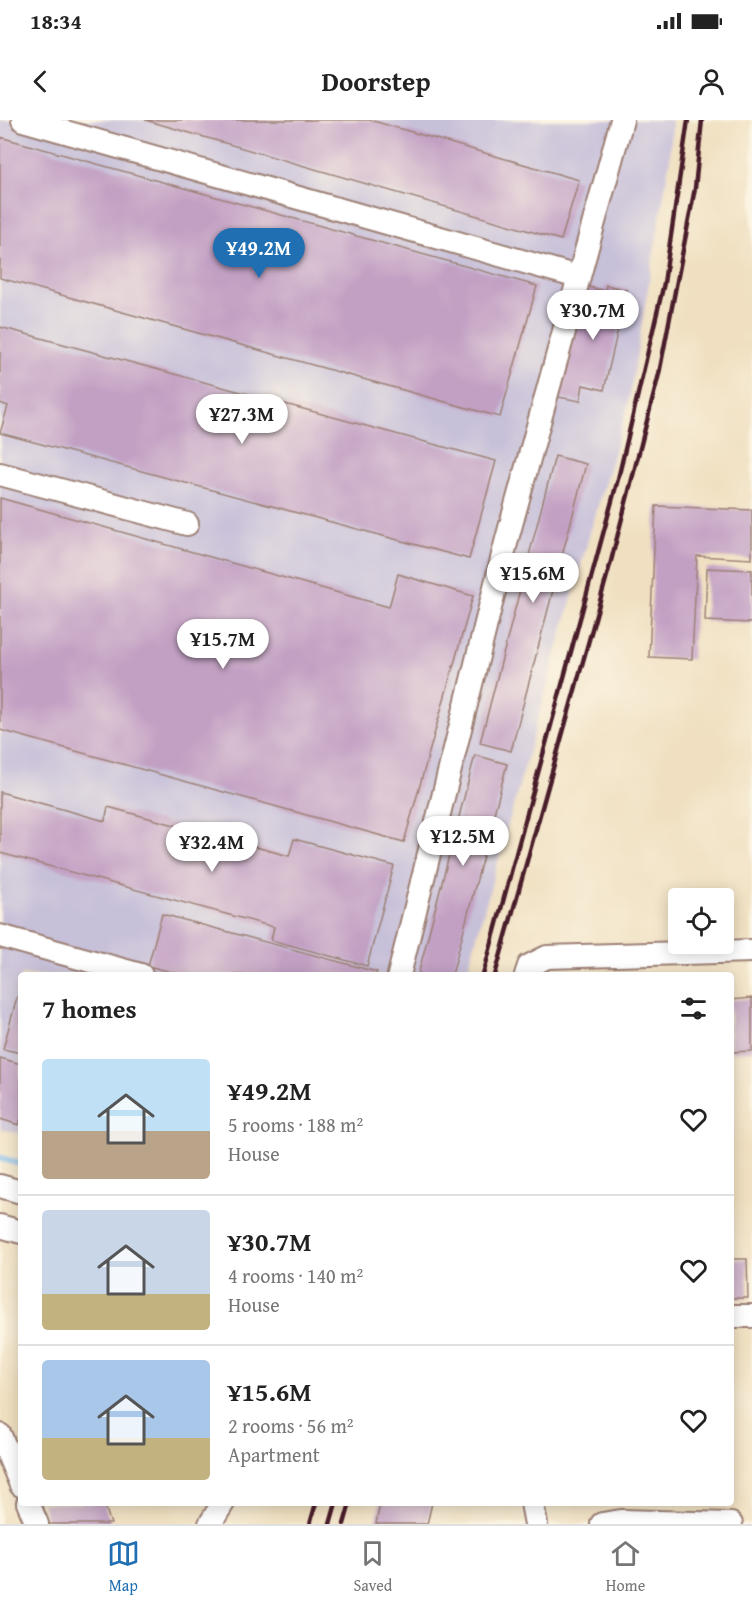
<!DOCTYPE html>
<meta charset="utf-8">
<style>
body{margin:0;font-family:"Gentium Book Plus",serif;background:#f6f6f6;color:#222;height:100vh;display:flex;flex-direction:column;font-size:22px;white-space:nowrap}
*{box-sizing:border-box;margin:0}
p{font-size:20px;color:#767676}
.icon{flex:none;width:33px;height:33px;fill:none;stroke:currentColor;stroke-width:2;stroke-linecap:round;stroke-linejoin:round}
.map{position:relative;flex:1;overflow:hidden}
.panel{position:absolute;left:18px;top:852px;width:716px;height:534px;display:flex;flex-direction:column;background:#fff;border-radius:6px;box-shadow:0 3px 15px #0003}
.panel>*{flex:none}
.controls{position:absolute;left:668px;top:768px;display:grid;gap:12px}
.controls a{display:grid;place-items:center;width:66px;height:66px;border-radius:6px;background:#fff;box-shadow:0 3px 15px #0003;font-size:30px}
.price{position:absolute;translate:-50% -51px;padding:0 14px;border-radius:21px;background:#fff;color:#222;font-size:20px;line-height:39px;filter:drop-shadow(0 2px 3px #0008)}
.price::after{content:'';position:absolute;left:50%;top:36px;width:18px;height:14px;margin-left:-9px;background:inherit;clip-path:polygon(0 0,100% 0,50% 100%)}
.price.active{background:#1f6fb2;color:#fff}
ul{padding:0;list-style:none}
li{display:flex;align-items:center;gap:18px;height:150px;padding:0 24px}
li+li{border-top:2px solid #e0e0e0}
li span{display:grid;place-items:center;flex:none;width:168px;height:120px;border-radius:6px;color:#555}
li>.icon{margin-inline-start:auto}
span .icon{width:72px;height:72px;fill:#fffc;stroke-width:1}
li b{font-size:26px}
h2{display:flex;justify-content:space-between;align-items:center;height:72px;padding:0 24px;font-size:26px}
.status{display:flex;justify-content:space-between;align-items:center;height:42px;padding:0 30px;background:#fff;direction:ltr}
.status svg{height:16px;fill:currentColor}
header{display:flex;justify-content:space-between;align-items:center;height:78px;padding:0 24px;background:#fff;font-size:27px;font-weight:700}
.menu{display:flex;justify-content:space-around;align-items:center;height:84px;border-top:2px solid #e0e0e0;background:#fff;font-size:16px;color:#767676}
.menu a{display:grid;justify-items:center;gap:3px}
.menu .active{color:#1f6fb2}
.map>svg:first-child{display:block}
.industrial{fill:#c7c0d9}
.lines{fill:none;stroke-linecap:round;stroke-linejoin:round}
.stream{stroke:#75baec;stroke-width:7}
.building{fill:#c2a0c4}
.minor-casing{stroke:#9d8076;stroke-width:26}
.minor{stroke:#fff;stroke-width:22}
.rail{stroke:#4a1f2b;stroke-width:4.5}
</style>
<div class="status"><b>18:34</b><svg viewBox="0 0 49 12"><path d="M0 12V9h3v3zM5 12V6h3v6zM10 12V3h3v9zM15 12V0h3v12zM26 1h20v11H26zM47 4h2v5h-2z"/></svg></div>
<header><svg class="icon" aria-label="back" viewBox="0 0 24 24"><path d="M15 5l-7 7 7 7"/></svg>Doorstep<svg class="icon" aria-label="person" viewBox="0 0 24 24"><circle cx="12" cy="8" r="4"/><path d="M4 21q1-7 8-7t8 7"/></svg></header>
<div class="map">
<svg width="752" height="1404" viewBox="0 0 752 1404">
<rect width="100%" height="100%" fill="#fcf5e5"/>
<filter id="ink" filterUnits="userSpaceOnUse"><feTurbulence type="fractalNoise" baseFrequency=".0167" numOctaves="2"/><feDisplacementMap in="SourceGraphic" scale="12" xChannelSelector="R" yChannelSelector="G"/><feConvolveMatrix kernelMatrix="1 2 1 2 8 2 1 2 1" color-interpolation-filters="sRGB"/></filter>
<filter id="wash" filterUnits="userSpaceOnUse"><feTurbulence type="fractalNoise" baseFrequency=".008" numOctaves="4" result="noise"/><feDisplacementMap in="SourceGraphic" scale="24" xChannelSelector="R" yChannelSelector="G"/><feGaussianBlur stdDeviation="1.35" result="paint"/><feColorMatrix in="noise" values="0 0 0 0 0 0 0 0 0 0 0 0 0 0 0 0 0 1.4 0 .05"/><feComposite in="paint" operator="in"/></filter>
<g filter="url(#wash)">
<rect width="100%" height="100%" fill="#f0e0c1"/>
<path class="industrial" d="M0,0H672L670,39L628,285L593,402L466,855H21V1014L0,1009Z"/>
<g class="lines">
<path class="stream" d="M0,1038L21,1044"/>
</g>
<g id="blocks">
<path class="building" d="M145,0H370L579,60L561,120Z
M0,17L537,166L500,297L0,158Z
M606,165L627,170L604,270L583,265L580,281L558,277L584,166L605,171Z
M0,207L496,341L469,439L0,313L8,286L0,283Z
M555,336L586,344L511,631L480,623Z
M0,378L389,487L398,454L473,476L404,722L0,610Z
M656,386L752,390V439L697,436L692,539L649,537Z
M707,448L752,450V503L705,501Z
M475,635L507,644L452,855H418Z
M0,672L105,701L108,687L289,736L294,719L394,746L367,846L271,820L274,807L0,733Z
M162,794L377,852L376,855H183L148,846Z
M17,877L21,878V933L3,929Z
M752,878V931L730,932V880Z
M0,938L21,944V998L19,1005L0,999Z
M730,1139H747L748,1178H730Z
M42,1383H104L111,1404H49Z
M380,1383H432L427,1404H376Z"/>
</g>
</g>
<g filter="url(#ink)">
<use href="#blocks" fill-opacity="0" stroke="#9d8076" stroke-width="1.5"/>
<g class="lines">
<defs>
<path id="minor" d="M23,0L578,157
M0,354L187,404
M0,816L141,855
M399,855L507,419L622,0
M526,855L529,846L547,837L752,831
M0,1066L21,1072
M0,1106L21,1112
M730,1196H752
M0,1315L21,1365
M28,1383L37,1404
M532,1383L536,1404
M210,1404L223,1383
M602,1404L621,1401L731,1404"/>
</defs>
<use href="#minor" class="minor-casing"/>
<use href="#minor" class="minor"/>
<path class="rail" d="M483,855L618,359L664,163L688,0
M495,855L610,445L659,254L695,68L702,0
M310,1404L316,1383
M330,1404L336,1383
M344,1404L350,1383"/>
</g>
</g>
</svg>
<div class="controls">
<a><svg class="icon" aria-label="locate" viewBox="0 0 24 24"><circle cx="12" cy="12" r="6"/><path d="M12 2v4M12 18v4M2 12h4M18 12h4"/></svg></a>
</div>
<b class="price active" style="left:259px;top:159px">¥49.2M</b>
<b class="price" style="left:593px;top:221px">¥30.7M</b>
<b class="price" style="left:242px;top:325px">¥27.3M</b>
<b class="price" style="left:533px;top:484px">¥15.6M</b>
<b class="price" style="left:223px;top:550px">¥15.7M</b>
<b class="price" style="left:463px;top:747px">¥12.5M</b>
<b class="price" style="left:212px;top:753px">¥32.4M</b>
<section class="panel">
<h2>7 homes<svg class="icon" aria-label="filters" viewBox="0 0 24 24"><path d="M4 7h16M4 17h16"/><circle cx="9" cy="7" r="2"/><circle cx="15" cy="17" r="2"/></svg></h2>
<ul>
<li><span style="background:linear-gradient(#bfe0f5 60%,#b9a48a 0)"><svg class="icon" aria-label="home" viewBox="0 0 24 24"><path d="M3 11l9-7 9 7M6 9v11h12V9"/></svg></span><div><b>¥49.2M</b><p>5 rooms · 188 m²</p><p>House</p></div><svg class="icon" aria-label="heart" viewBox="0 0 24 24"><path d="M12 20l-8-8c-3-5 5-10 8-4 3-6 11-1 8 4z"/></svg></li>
<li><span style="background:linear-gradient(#c9d6e8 70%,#c2b280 0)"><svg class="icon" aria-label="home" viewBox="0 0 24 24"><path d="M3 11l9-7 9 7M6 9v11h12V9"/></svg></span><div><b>¥30.7M</b><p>4 rooms · 140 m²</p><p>House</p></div><svg class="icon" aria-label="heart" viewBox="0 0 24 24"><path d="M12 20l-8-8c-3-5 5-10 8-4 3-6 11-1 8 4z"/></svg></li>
<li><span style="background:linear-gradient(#a9c7e8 65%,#c2b280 0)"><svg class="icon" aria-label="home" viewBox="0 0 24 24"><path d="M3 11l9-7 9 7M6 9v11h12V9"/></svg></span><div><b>¥15.6M</b><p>2 rooms · 56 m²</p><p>Apartment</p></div><svg class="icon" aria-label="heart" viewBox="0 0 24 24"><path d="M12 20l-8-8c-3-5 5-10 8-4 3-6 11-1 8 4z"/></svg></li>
</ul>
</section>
</div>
<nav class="menu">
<a class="active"><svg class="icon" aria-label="map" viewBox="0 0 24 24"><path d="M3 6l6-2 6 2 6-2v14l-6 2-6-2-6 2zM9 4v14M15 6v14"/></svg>Map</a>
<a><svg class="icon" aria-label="saved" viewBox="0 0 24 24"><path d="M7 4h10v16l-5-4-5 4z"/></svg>Saved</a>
<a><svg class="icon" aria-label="home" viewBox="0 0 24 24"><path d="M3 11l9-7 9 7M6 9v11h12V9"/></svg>Home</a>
</nav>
